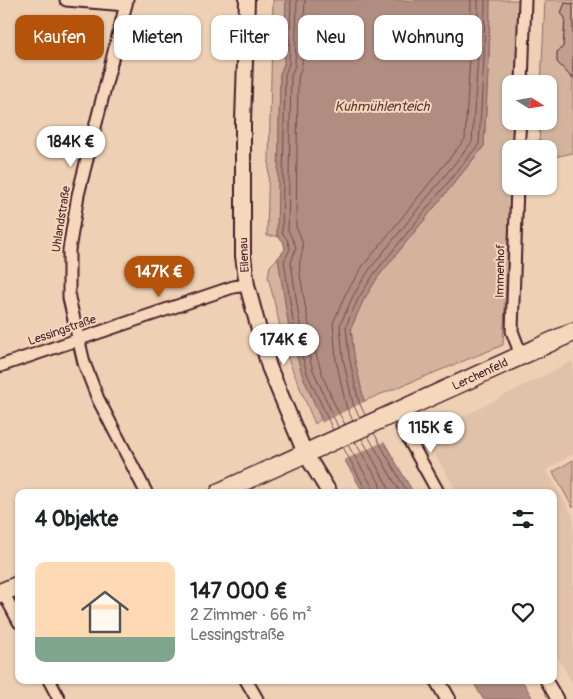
<!DOCTYPE html>
<html lang="de">
<meta charset="utf-8">
<style>
body{margin:0;font-family:Pangolin,sans-serif;background:#f6f6f6;color:#202124;height:100vh;display:flex;flex-direction:column;font-size:19px;white-space:nowrap}
*{box-sizing:border-box;margin:0}
p{font-size:16px;color:#757577}
.icon{flex:none;width:28px;height:28px;fill:none;stroke:currentColor;stroke-width:2;stroke-linecap:round;stroke-linejoin:round}
.map{position:relative;flex:1;overflow:hidden}
.side{position:absolute;left:15px;top:489px;width:542px;height:195px;display:flex;flex-direction:column;background:#fff;border-radius:10px;box-shadow:0 1px 4px #0004}
.side>*{flex:none}
.guide{position:absolute;left:15px;top:15px;width:544px;height:45px;display:flex;gap:10px}
.needle{width:32px;rotate:101deg}
.controls{position:absolute;left:502px;top:75px;display:grid;gap:10px}
.controls a{display:grid;place-items:center;width:55px;height:55px;border-radius:10px;background:#fff;box-shadow:0 1px 4px #0004;font-size:25px}
.price{position:absolute;translate:-50% -42px;padding:0 11px;border-radius:18px;background:#fff;color:#222;font-size:16px;line-height:32px;filter:drop-shadow(0 1px 2px #0008)}
.price::after{content:'';position:absolute;left:50%;top:30px;width:15px;height:11px;margin-left:-8px;background:inherit;clip-path:polygon(0 0,100% 0,50% 100%)}
.price.active{background:#b45309;color:#fff}
ul{padding:0;list-style:none}
li{display:flex;align-items:center;gap:15px;height:125px;padding:0 20px}
li span{display:grid;place-items:center;flex:none;width:140px;height:100px;border-radius:10px;color:#555}
li>.icon{margin-inline-start:auto}
span .icon{width:60px;height:60px;fill:#fffc;stroke-width:1}
li b{font-size:21px}
h2{display:flex;justify-content:space-between;align-items:center;height:60px;padding:0 20px;font-size:21px}
.tag{padding:0 18px;border-radius:10px;background:#fff;box-shadow:0 1px 4px #0004;font-size:18px;line-height:45px}
.tag.active{background:#b45309;color:#fff}
.map>svg:first-child{display:block}
.built{fill:#e0c1a9}
.green{fill:#d3b39e;stroke:#8e6964}
.water{fill:#b08c81;stroke:#87605f}
.pier{fill:#eed0b5}
.lines{fill:none;stroke-linecap:round;stroke-linejoin:round}
.shore{stroke:#734b4d;stroke-width:1}
.building{fill:#c19e8e;stroke:#4a1f2b}
.minor-casing{stroke:#4a1f2b;stroke-width:15}
.tertiary-casing{stroke:#4a1f2b;stroke-width:18}
.primary-casing{stroke:#4a1f2b;stroke-width:21}
.minor{stroke:#f5d7bb;stroke-width:11}
.tertiary{stroke:#f5d7bb;stroke-width:14}
.primary{stroke:#f5d7bb;stroke-width:18}
.labels{text-anchor:middle;stroke-width:4;stroke-linejoin:round;paint-order:stroke}
.street-label{font-size:12px;fill:#4a1f2b;stroke:#f5d7bb}
.water-label{font-size:14px;font-style:italic;fill:#643a40;stroke:#f5d7bb}
</style>
<div class="map">
<svg width="573" height="699" viewBox="0 0 573 699">
<rect width="100%" height="100%" fill="#eed0b5"/>
<filter id="ink" filterUnits="userSpaceOnUse"><feTurbulence type="fractalNoise" baseFrequency=".02" numOctaves="2"/><feDisplacementMap in="SourceGraphic" scale="10" xChannelSelector="R" yChannelSelector="G"/><feConvolveMatrix kernelMatrix="1 2 1 2 8 2 1 2 1" color-interpolation-filters="sRGB"/></filter>
<g filter="url(#ink)">
<path class="built" d="M573,361V454L546,470L573,516V684L554,651V492H457L424,436Z"/>
<path class="green" d="M273,0H286L284,64L280,74L277,236H267Z
M490,0H519L516,84H511V121H514L503,345L364,401L354,356L351,328L363,301L378,277L484,146L489,56Z
M545,0H573V153L549,158V149H539L540,121H549V84H541Z
M278,258L289,328L302,374L321,419L315,424L288,359L268,276L270,266Z
M573,460V508L553,472Z"/>
<path class="water" d="M286,0H490L489,56L484,146L378,277L363,301L351,328L354,356L364,401L384,442L413,492H363L322,421L302,374L289,328L278,258L285,249L283,241L277,236L280,74L284,64Z
M472,680H522L533,699H483Z"/>
<path class="pier" d="M366,401L385,441L342,461L321,423Z"/>
<g class="lines">
<path class="shore" d="M291,0L289,64L285,75L282,233L287,239L290,249L284,261L294,327L307,373L333,430
M297,0L295,65L291,76L288,230L296,247L291,263L300,325L313,370L338,427
M305,0L302,65L298,78L296,227C310,252 297,253 300,274C308,326 318,378 345,424
M365,415L359,402L349,357L346,326L358,299L374,274L479,144L484,56L485,0
M360,418L353,404L343,358L340,325L353,296L369,270L472,142L478,56V0
M353,421L346,406L336,360L333,323L346,293L363,266L465,139L470,56L471,0
M374,433L407,492
M368,436L400,492
M362,439L391,492
M355,442L379,482L381,492
M348,445L372,486L373,492
M343,447L367,492"/>
</g>
<path class="building" d="M565,3L573,4V79L557,62V52L563,47L565,18L561,13Z"/>
<g class="lines">
<defs>
<path id="minor" d="M66,0L126,5
M127,0L78,195L69,250V298L84,363L98,399L146,492
M522,84L525,0
M518,149L520,121
M517,186L512,331L521,355
M0,366L233,287L247,285
M402,410V427L438,492
M3,592L19,622
M49,680L59,699
M246,680L257,699
M546,680L557,699"/>
<path id="tertiary" d="M247,0L243,121V256L247,285L269,367L305,453L329,492
M437,680L448,699"/>
<path id="primary" d="M220,492L573,332
M0,593L19,585"/>
</defs>
<use href="#minor" class="minor-casing"/>
<use href="#tertiary" class="tertiary-casing"/>
<use href="#primary" class="primary-casing"/>
<use href="#minor" class="minor"/>
<use href="#tertiary" class="tertiary"/>
<use href="#primary" class="primary"/>
</g>
</g>
<g class="labels">
<g class="street-label">
<text transform="translate(61 219) rotate(-81)" y="4">Uhlandstraße</text>
<text transform="translate(244 255) rotate(-93)" y="4">Eilenau</text>
<text transform="translate(500 271) rotate(-89)" y="4">Immenhof</text>
<text transform="translate(62 330) rotate(-19)" y="4">Lessingstraße</text>
<text transform="translate(480 374) rotate(-25)" y="4">Lerchenfeld</text>
</g>
<g class="water-label">
<text x="382" y="111">Kuhmühlenteich</text>
</g>
</g>
</svg>
<div class="controls">
<a><svg class="needle" viewBox="-14 -14 28 28"><path d="M0-13l5 13h-10z" fill="#e53935"/><path d="M0 13l5-13h-10z" fill="#757577"/></svg></a>
<a><svg class="icon" aria-label="layers" viewBox="0 0 24 24"><path d="M12 4l9 5-9 5-9-5zM3 14l9 5 9-5"/></svg></a>
</div>
<b class="price" style="left:71px;top:168px">184K €</b>
<b class="price active" style="left:159px;top:298px">147K €</b>
<b class="price" style="left:284px;top:366px">174K €</b>
<b class="price" style="left:431px;top:454px">115K €</b>
<div class="guide">
<a class="tag active">Kaufen</a>
<a class="tag">Mieten</a>
<a class="tag">Filter</a>
<a class="tag">Neu</a>
<a class="tag">Wohnung</a>
</div>
<section class="side">
<h2>4 Objekte<svg class="icon" aria-label="filters" viewBox="0 0 24 24"><path d="M4 7h16M4 17h16"/><circle cx="9" cy="7" r="2"/><circle cx="15" cy="17" r="2"/></svg></h2>
<ul>
<li><span style="background:linear-gradient(#ffd9b3 75%,#7fa58c 0)"><svg class="icon" aria-label="home" viewBox="0 0 24 24"><path d="M3 11l9-7 9 7M6 9v11h12V9"/></svg></span><div><b>147 000 €</b><p>2 Zimmer · 66 m²</p><p>Lessingstraße</p></div><svg class="icon" aria-label="heart" viewBox="0 0 24 24"><path d="M12 20l-8-8c-3-5 5-10 8-4 3-6 11-1 8 4z"/></svg></li>
</ul>
</section>
</div>
